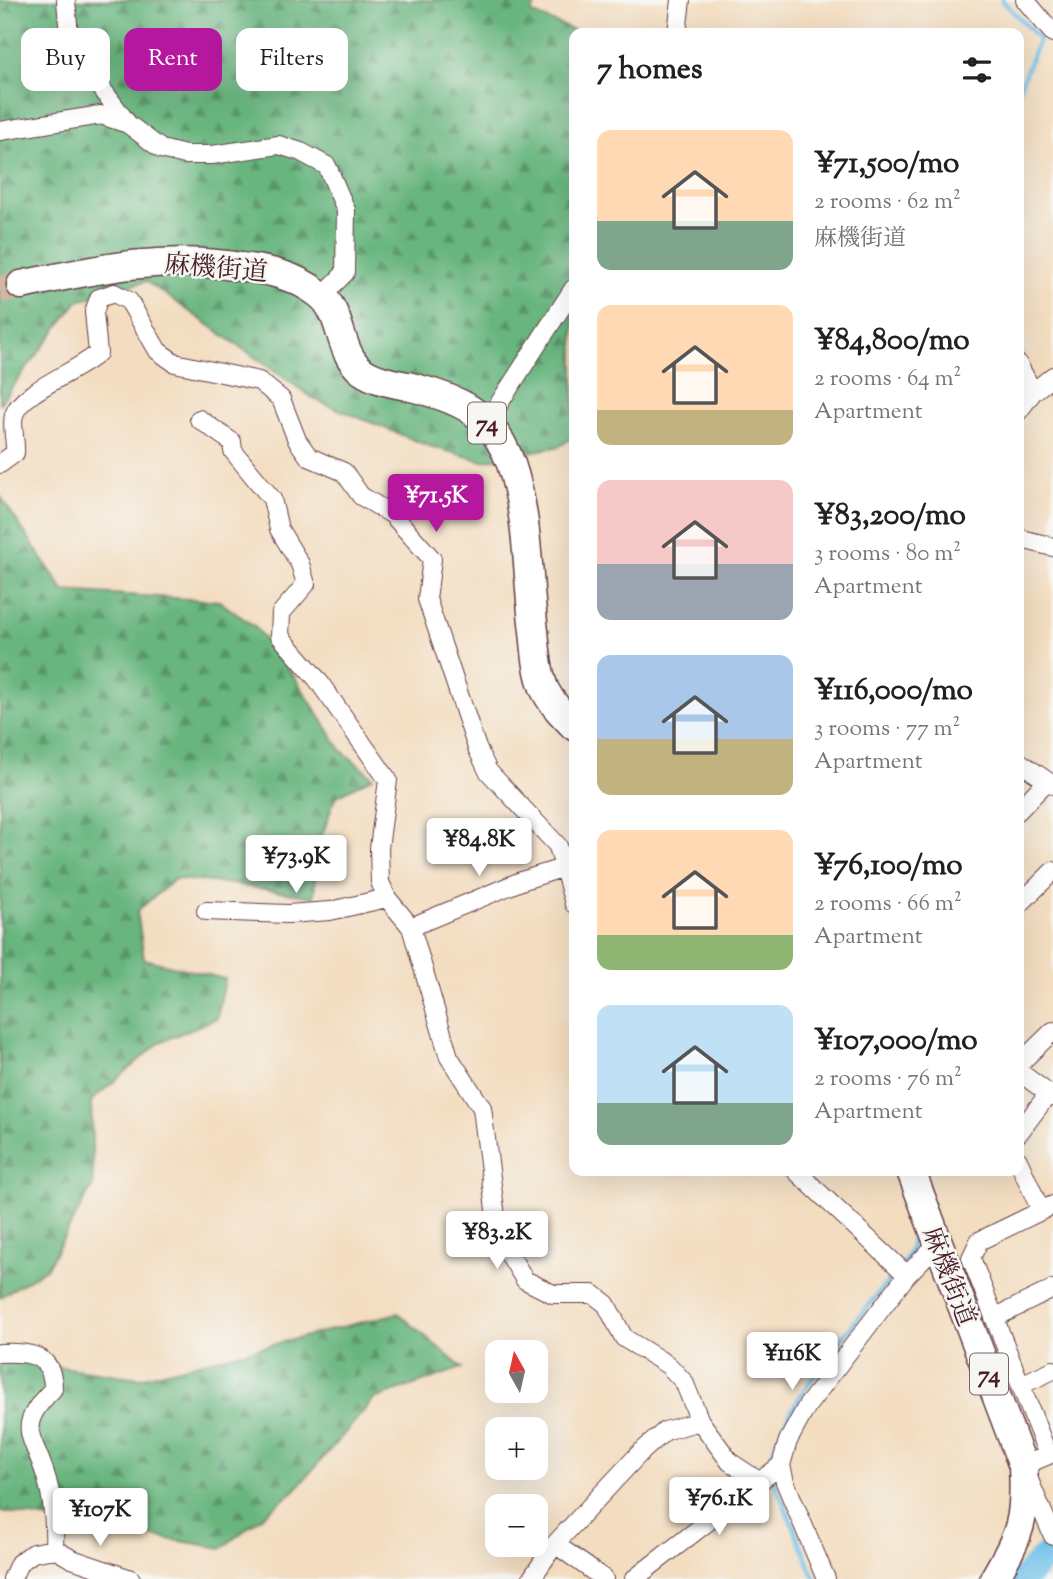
<!DOCTYPE html>
<meta charset="utf-8">
<style>
body{margin:0;font-family:"Sorts Mill Goudy","Noto Serif JP",serif;background:#f6f6f6;color:#202124;height:100vh;display:flex;flex-direction:column;font-size:26px;white-space:nowrap}
*{box-sizing:border-box;margin:0}
p{font-size:23px;color:#757577}
.icon{flex:none;width:38px;height:38px;fill:none;stroke:currentColor;stroke-width:2;stroke-linecap:round;stroke-linejoin:round}
.map{position:relative;flex:1;overflow:hidden}
.drawer{position:absolute;left:569px;top:28px;width:455px;height:1148px;display:flex;flex-direction:column;background:#fff;border-radius:14px;box-shadow:0 7px 28px #0002}
.drawer>*{flex:none}
.guide{position:absolute;left:21px;top:28px;width:443px;height:63px;display:flex;gap:14px}
.needle{width:46px;rotate:352deg}
.controls{position:absolute;left:485px;top:1340px;display:grid;gap:14px}
.controls a{display:grid;place-items:center;width:63px;height:63px;border-radius:14px;background:#fff;box-shadow:0 7px 28px #0002;font-size:35px}
.price{position:absolute;translate:-50% -60px;padding:0 16px;border-radius:7px;background:#fff;color:#222;font-size:23px;line-height:46px;filter:drop-shadow(0 2px 4px #0008)}
.price::after{content:'';position:absolute;left:50%;top:42px;width:21px;height:16px;margin-left:-10px;background:inherit;clip-path:polygon(0 0,100% 0,50% 100%)}
.price.current{background:#b5179e;color:#fff}
ul{padding:0;list-style:none}
li{display:flex;align-items:center;gap:21px;height:175px;padding:0 28px}
li span{display:grid;place-items:center;flex:none;width:196px;height:140px;border-radius:14px;color:#555}
li>.icon{margin-inline-start:auto}
span .icon{width:84px;height:84px;fill:#fffc;stroke-width:1}
li b{font-size:30px}
h2{display:flex;justify-content:space-between;align-items:center;height:84px;padding:0 28px;font-size:30px}
.pill{padding:0 24px;border-radius:14px;background:#fff;box-shadow:0 7px 28px #0002;font-size:24px;line-height:63px}
.pill.current{background:#b5179e;color:#fff}
.map>svg:first-child{display:block}
.forest{fill:url(#forest-firs);stroke:#596a54;stroke-width:2}
.lines{fill:none;stroke-linecap:round;stroke-linejoin:round}
.stream{stroke:#6ec1ea;stroke-width:4.5}
.river{stroke:#6ec1ea;stroke-width:26}
.primary-tunnel{stroke:#d1b7a2;stroke-width:28;stroke-dasharray:28 14;stroke-linecap:butt}
.minor-casing{stroke:#633c41;stroke-width:20}
.primary-casing{stroke:#633c41;stroke-width:31}
.minor{stroke:#fff;stroke-width:18}
.primary{stroke:#fff;stroke-width:28}
.labels{text-anchor:middle;stroke-width:5;stroke-linejoin:round;paint-order:stroke}
.shield{fill:#f6f6f2;stroke:#7e6067;stroke-width:2}
.shield-label{font-size:24px;font-weight:bold;fill:#4a1f2b}
.street-label{font-size:26px;fill:#4a1f2b;stroke:#f6f6f2}
</style>
<div class="map">
<svg width="1053" height="1579" viewBox="0 0 1053 1579">
<defs>
<pattern id="forest-firs" width="22" height="20" patternUnits="userSpaceOnUse" patternTransform="scale(1.75)"><rect width="22" height="20" fill="#68b57e"/><path d="M5 1l3.5 6h-7zM16 11l3.5 6h-7z" fill="#589367"/></pattern>
</defs>
<rect width="100%" height="100%" fill="#f6f6f2"/>
<filter id="ink" filterUnits="userSpaceOnUse"><feTurbulence type="fractalNoise" baseFrequency=".0143" numOctaves="2"/><feDisplacementMap in="SourceGraphic" scale="14" xChannelSelector="R" yChannelSelector="G"/><feConvolveMatrix kernelMatrix="1 2 1 2 8 2 1 2 1" color-interpolation-filters="sRGB"/></filter>
<filter id="wash" filterUnits="userSpaceOnUse"><feTurbulence type="fractalNoise" baseFrequency=".00686" numOctaves="4" result="noise"/><feDisplacementMap in="SourceGraphic" scale="28" xChannelSelector="R" yChannelSelector="G"/><feGaussianBlur stdDeviation="1.57" result="paint"/><feColorMatrix in="noise" values="0 0 0 0 0 0 0 0 0 0 0 0 0 0 0 0 0 1.4 0 .05"/><feComposite in="paint" operator="in"/></filter>
<g filter="url(#wash)">
<rect width="100%" height="100%" fill="#f3ddc0"/>
<path class="forest" d="M0,0H538L531,13L580,33H574V436L560,446L483,461L429,446L316,400L146,281L78,301L0,403Z
M0,496L64,591L219,601L255,627L295,678L341,750L373,777L335,797L317,851L314,897L225,883L175,879L137,911L144,959L225,979L217,1018L160,1042L91,1101L93,1185L46,1269L0,1297Z
M398,1313L462,1368L374,1399L295,1490L222,1548L0,1511V1359L140,1378Z"/>
<g class="lines">
<path class="stream" d="M1002,0L1039,39L1018,91
M1018,316L1021,360
M893,1171C905,1199 924,1238 902,1265
M772,1466C769,1419 865,1310 896,1272
M773,1478L815,1579"/>
<path class="river" d="M1024,1579L1043,1558L1053,1554"/>
</g>
</g>
<g filter="url(#ink)">
<g class="lines">
<path class="primary-tunnel" d="M0,290L21,285"/>
<defs>
<path id="minor" d="M66,0L69,36L88,70L128,124
M1025,0L1053,33
M677,33L681,0
M0,131L101,115L128,124L161,149L185,155H212L279,145L301,152L327,166L346,210L345,273L322,296
M1018,364L1033,392
M1018,412L1033,392L1053,376
M199,419L232,442L233,451L272,499L279,529L300,564L306,584L281,613L280,636L317,679L388,780L379,848L380,882L387,898L411,927L449,1057L482,1108L496,1217L509,1254L525,1280L553,1294H593L606,1304L624,1338L668,1365L684,1382L700,1421L730,1462L760,1482
M487,422L574,288
M0,464L15,453C16,442 11,425 14,415C21,391 79,371 98,353L94,312L99,298L114,293L129,301L158,351L175,363L259,381L281,399L297,440L309,457L344,472L361,496L393,515L432,559L427,599L477,748L488,771L558,846L574,904
M1018,538L1053,547
M1018,761L1053,785
M1018,811L1047,781
M1018,906L1053,871
M206,911L288,914L330,911L387,898
M411,927L521,881L562,868
M1018,1065L1053,1031
M1018,1071L1053,1097
M1018,1134L1049,1093
M1018,1160L1041,1211
M796,1171L907,1275
M994,1318L1053,1289
M0,1353C29,1352 53,1353 53,1389C12,1430 35,1435 47,1480C54,1504 55,1525 54,1549
M1021,1385L1053,1370
M1053,1453L1023,1466L1053,1536
M1048,1455L971,1258L979,1241L1053,1205
M555,1544L604,1579
M12,1579L19,1563L33,1553L54,1549L72,1559L131,1579
M531,1579L555,1544L639,1454L665,1431L700,1421
M634,1579L781,1465
M826,1579L785,1482L781,1465L788,1441L807,1406L907,1275L937,1244"/>
<path id="primary" d="M21,285C97,269 162,254 241,267C271,271 294,275 319,294C344,313 337,352 362,371C375,380 392,383 407,386C458,398 492,412 511,464C529,517 527,576 534,631C536,650 537,671 544,688C551,703 563,715 574,726
M911,1171L1023,1466C1026,1520 1021,1532 994,1579"/>
</defs>
<use href="#minor" class="minor-casing"/>
<use href="#primary" class="primary-casing"/>
<use href="#minor" class="minor"/>
<use href="#primary" class="primary"/>
</g>
</g>
<g class="labels">
<g class="shield">
<rect x="468" y="402.5" width="38" height="41" rx="5"/>
<rect x="970" y="1353.5" width="38" height="41" rx="5"/>
</g>
<g class="shield-label">
<text x="487" y="431">74</text>
<text x="989" y="1382">74</text>
</g>
<g class="street-label">
<text transform="translate(216 267) rotate(5)" y="9">麻機街道</text>
<text transform="translate(950 1276) rotate(69)" y="9">麻機街道</text>
</g>
</g>
</svg>
<div class="controls">
<a><svg class="needle" viewBox="-14 -14 28 28"><path d="M0-13l5 13h-10z" fill="#e53935"/><path d="M0 13l5-13h-10z" fill="#757577"/></svg></a>
<a>+</a>
<a>−</a>
</div>
<b class="price current" style="left:436px;top:534px">¥71.5K</b>
<b class="price" style="left:479px;top:878px">¥84.8K</b>
<b class="price" style="left:296px;top:895px">¥73.9K</b>
<b class="price" style="left:497px;top:1271px">¥83.2K</b>
<b class="price" style="left:792px;top:1392px">¥116K</b>
<b class="price" style="left:719px;top:1537px">¥76.1K</b>
<b class="price" style="left:100px;top:1548px">¥107K</b>
<div class="guide">
<a class="pill">Buy</a>
<a class="pill current">Rent</a>
<a class="pill">Filters</a>
</div>
<section class="drawer">
<h2>7 homes<svg class="icon" aria-label="filters" viewBox="0 0 24 24"><path d="M4 7h16M4 17h16"/><circle cx="9" cy="7" r="2"/><circle cx="15" cy="17" r="2"/></svg></h2>
<ul>
<li><span style="background:linear-gradient(#ffd9b3 65%,#7fa58c 0)"><svg class="icon" aria-label="home" viewBox="0 0 24 24"><path d="M3 11l9-7 9 7M6 9v11h12V9"/></svg></span><div><b>¥71,500/mo</b><p>2 rooms · 62 m²</p><p>麻機街道</p></div></li>
<li><span style="background:linear-gradient(#ffd9b3 75%,#c2b280 0)"><svg class="icon" aria-label="home" viewBox="0 0 24 24"><path d="M3 11l9-7 9 7M6 9v11h12V9"/></svg></span><div><b>¥84,800/mo</b><p>2 rooms · 64 m²</p><p>Apartment</p></div></li>
<li><span style="background:linear-gradient(#f6c9c9 60%,#9aa5b1 0)"><svg class="icon" aria-label="home" viewBox="0 0 24 24"><path d="M3 11l9-7 9 7M6 9v11h12V9"/></svg></span><div><b>¥83,200/mo</b><p>3 rooms · 80 m²</p><p>Apartment</p></div></li>
<li><span style="background:linear-gradient(#a9c7e8 60%,#c2b280 0)"><svg class="icon" aria-label="home" viewBox="0 0 24 24"><path d="M3 11l9-7 9 7M6 9v11h12V9"/></svg></span><div><b>¥116,000/mo</b><p>3 rooms · 77 m²</p><p>Apartment</p></div></li>
<li><span style="background:linear-gradient(#ffd9b3 75%,#8fb573 0)"><svg class="icon" aria-label="home" viewBox="0 0 24 24"><path d="M3 11l9-7 9 7M6 9v11h12V9"/></svg></span><div><b>¥76,100/mo</b><p>2 rooms · 66 m²</p><p>Apartment</p></div></li>
<li><span style="background:linear-gradient(#bfe0f5 70%,#7fa58c 0)"><svg class="icon" aria-label="home" viewBox="0 0 24 24"><path d="M3 11l9-7 9 7M6 9v11h12V9"/></svg></span><div><b>¥107,000/mo</b><p>2 rooms · 76 m²</p><p>Apartment</p></div></li>
</ul>
</section>
</div>
